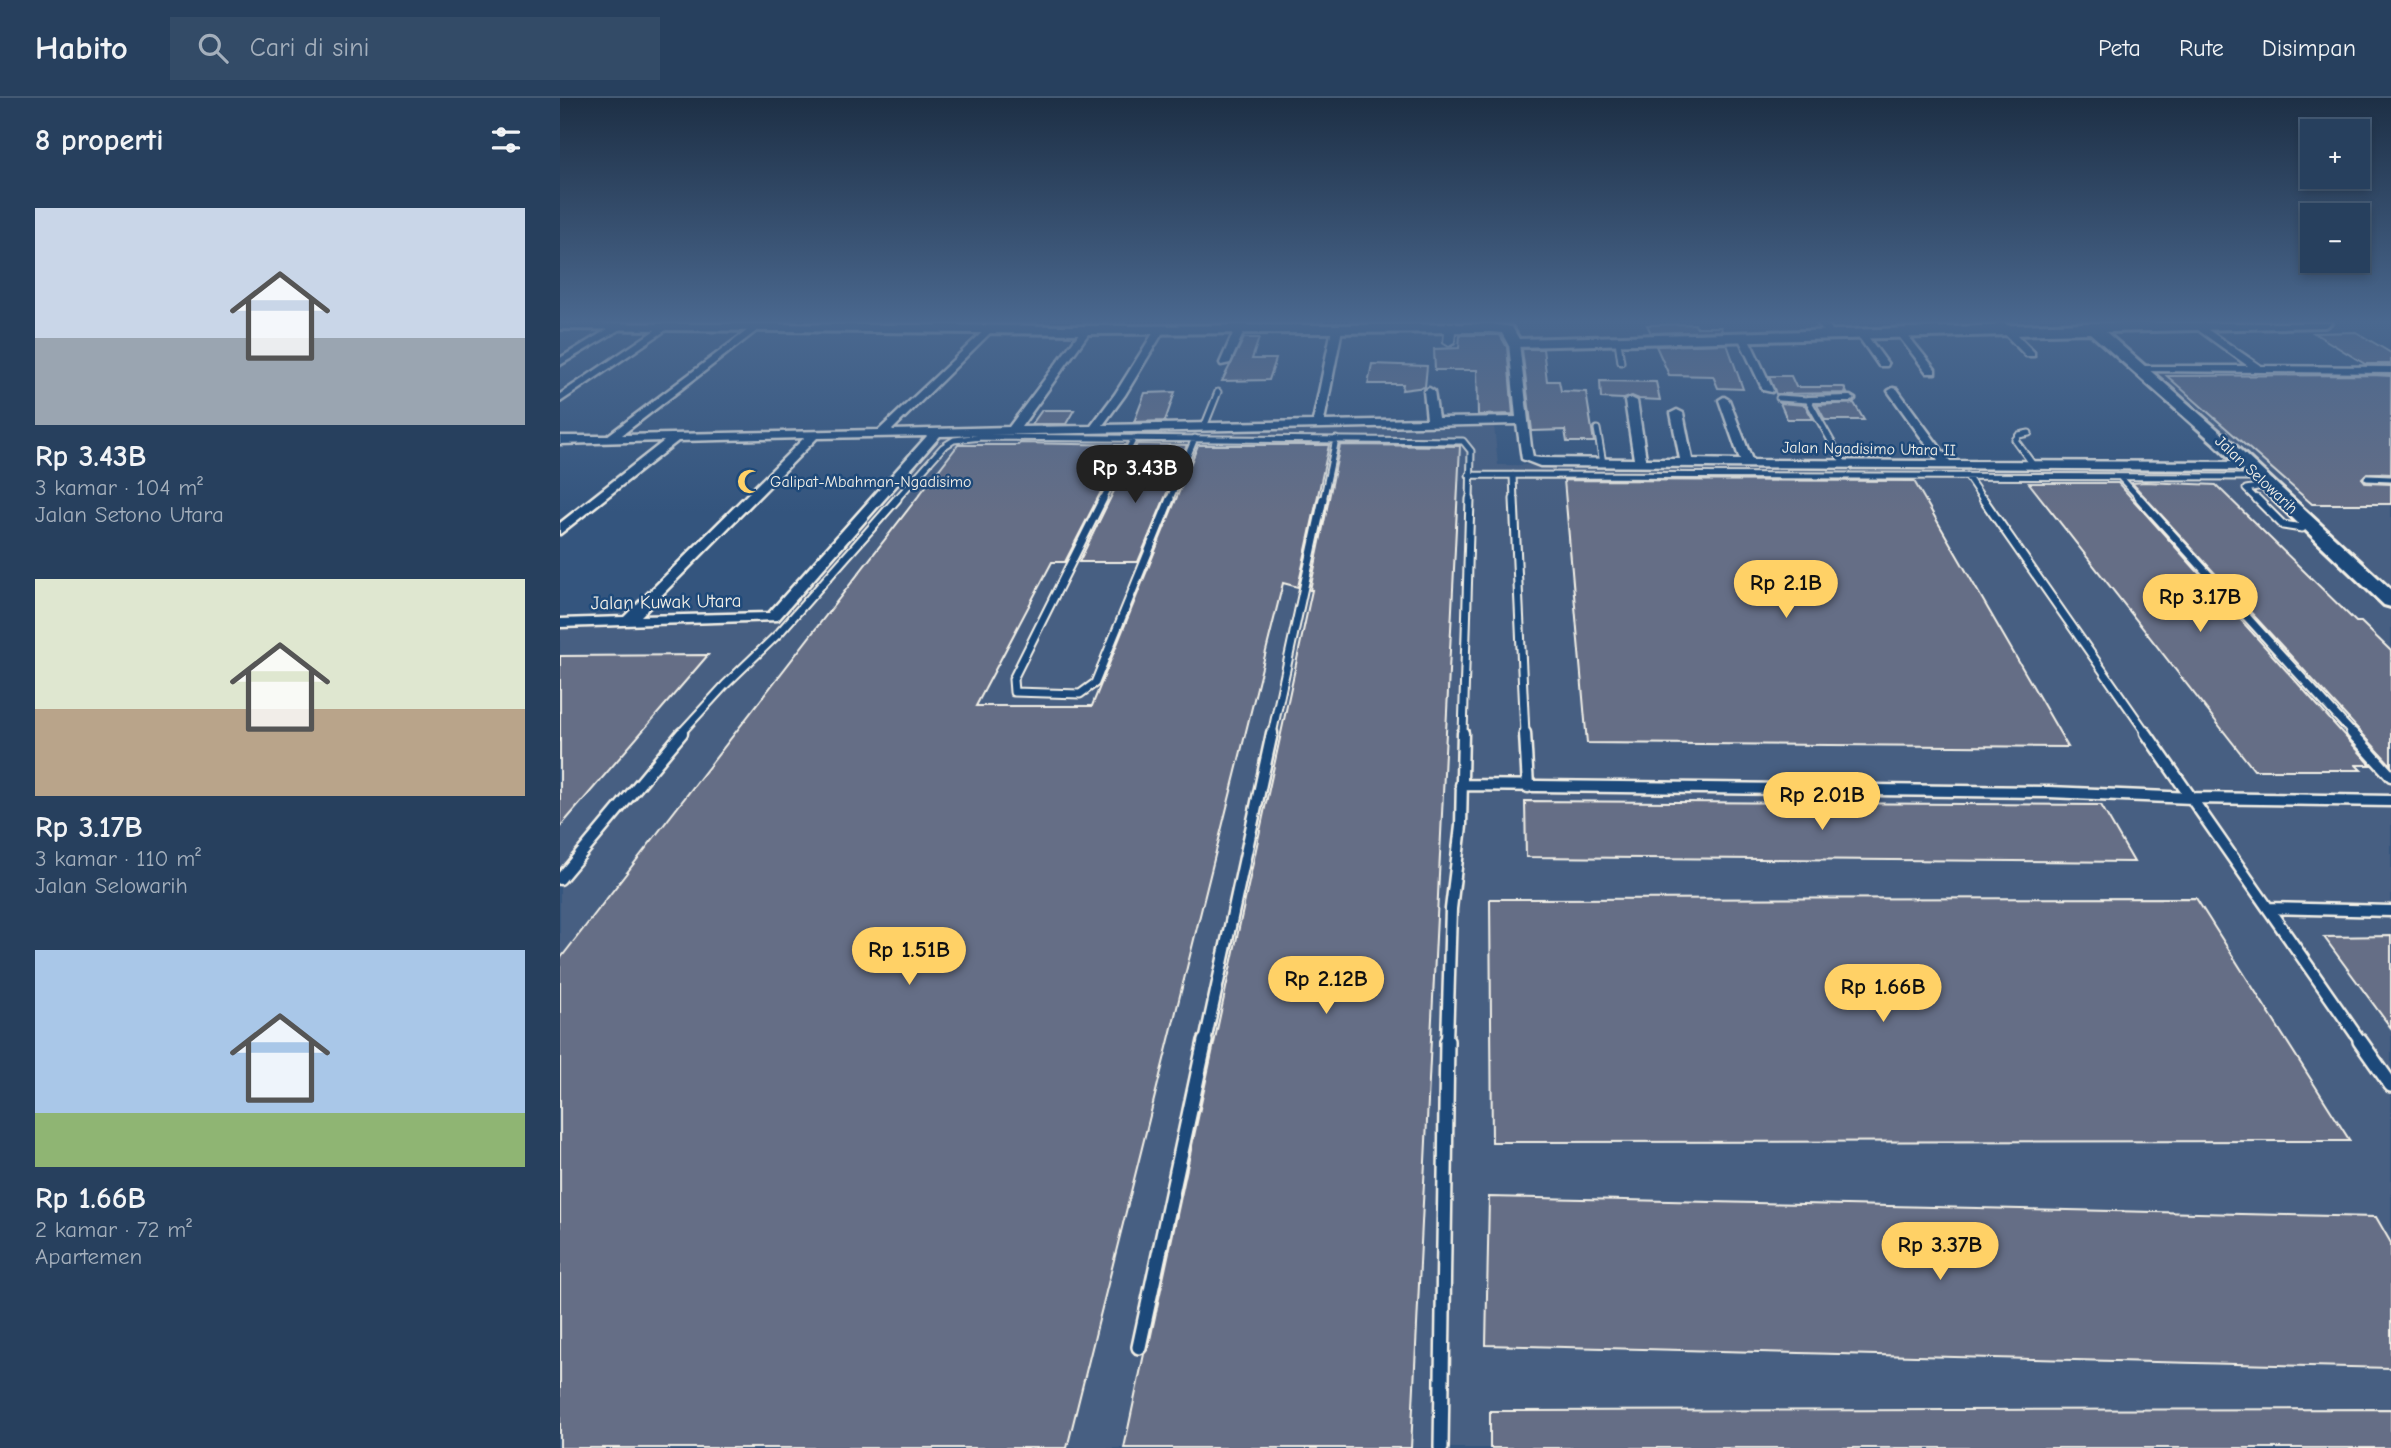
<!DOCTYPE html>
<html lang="id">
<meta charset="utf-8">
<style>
body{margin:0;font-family:"Comic Neue",sans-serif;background:#334b67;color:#f1f3f6;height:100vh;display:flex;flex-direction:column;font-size:26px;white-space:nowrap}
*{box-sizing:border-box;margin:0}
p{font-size:23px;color:#a4afbc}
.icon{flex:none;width:38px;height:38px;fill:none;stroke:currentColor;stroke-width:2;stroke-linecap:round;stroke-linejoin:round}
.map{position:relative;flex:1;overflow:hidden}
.details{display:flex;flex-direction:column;background:#27405e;width:560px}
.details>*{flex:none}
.fabs{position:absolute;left:1740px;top:21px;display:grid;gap:14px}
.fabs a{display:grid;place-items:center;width:70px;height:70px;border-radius:0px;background:#27405e;box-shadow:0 4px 10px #0003,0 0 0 2px #435973;font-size:35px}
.price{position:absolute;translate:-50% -60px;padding:0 16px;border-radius:24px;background:#ffd166;color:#111;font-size:23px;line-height:46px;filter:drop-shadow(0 2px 4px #0008)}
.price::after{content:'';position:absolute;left:50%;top:42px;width:21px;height:16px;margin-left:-10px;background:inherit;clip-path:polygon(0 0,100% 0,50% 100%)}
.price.on{background:#222;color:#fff}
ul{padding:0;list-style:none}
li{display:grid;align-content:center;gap:14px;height:371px;padding:0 35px}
li span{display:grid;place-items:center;height:217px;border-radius:0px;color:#555}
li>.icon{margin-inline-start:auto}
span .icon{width:126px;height:126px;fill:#fffc;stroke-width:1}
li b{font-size:30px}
h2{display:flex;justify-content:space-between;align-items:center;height:84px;padding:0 35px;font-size:30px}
header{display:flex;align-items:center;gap:42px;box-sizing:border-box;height:98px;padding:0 35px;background:#27405e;border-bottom:2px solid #435973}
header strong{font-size:33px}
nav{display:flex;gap:38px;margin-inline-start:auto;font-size:24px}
.search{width:490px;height:63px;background:#334b67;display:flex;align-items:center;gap:18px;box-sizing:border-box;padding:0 24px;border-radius:0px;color:#a4afbc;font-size:26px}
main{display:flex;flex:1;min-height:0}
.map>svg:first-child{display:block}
.built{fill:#475f82}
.building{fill:#656e86;stroke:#f4f1e8;stroke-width:2}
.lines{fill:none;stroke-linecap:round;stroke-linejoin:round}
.lane-far3-casing{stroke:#f4f1e8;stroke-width:9}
.lane-far2-casing{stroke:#f4f1e8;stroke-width:11}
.lane-far1-casing{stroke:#f4f1e8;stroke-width:15}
.lane-casing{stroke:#f4f1e8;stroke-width:18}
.street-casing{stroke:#f4f1e8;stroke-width:5}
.secondary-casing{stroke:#f4f1e8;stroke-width:6}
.lane-far3{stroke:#1f4a7a;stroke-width:5}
.lane-far2{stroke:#1f4a7a;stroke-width:7}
.lane-far1{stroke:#1f4a7a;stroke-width:10}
.lane{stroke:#1f4a7a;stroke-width:13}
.street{fill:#1f4a7a;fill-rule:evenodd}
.secondary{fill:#1f4a7a;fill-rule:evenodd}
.labels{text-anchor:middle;stroke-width:5;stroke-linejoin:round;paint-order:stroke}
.far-street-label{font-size:16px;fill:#f4f1e8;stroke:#1f4a7a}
.far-poi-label{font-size:16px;fill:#f4f1e8;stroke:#1f4a7a;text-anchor:start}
.street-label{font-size:19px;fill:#f4f1e8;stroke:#1f4a7a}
</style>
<header>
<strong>Habito</strong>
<div class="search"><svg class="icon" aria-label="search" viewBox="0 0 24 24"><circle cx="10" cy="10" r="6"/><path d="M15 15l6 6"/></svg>Cari di sini</div>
<nav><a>Peta</a><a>Rute</a><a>Disimpan</a></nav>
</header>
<main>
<section class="details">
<h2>8 properti<svg class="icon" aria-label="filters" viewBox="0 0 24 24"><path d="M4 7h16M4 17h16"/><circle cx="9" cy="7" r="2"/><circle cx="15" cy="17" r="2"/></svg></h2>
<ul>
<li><span style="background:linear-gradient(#c9d6e8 60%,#9aa5b1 0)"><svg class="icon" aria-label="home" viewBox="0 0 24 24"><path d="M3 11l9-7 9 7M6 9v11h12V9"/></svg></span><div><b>Rp 3.43B</b><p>3 kamar · 104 m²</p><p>Jalan Setono Utara</p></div></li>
<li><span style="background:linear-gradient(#dfe7d0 60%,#b9a48a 0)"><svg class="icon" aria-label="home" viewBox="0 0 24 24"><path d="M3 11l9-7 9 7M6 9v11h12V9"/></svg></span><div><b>Rp 3.17B</b><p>3 kamar · 110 m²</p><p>Jalan Selowarih</p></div></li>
<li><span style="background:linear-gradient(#a9c7e8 75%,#8fb573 0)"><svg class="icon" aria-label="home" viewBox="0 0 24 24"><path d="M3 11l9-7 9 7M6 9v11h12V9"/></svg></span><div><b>Rp 1.66B</b><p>2 kamar · 72 m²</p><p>Apartemen</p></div></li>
</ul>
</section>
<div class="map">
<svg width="1831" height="1350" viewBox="0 0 1831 1350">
<rect width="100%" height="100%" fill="#34557e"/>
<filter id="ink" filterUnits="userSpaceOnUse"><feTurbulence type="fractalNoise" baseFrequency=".0143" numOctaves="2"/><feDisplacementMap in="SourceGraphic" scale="14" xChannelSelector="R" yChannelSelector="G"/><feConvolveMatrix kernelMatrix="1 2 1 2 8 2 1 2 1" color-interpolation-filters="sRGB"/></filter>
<g filter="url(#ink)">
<path class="built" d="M1582,271L1831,272V1350H0V529L218,523L381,337L934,327L938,367L1697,372Z"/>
<path class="building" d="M1135,226L1136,229H1161L1162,233L1091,235L1087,227Z
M1796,234L1831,255V266H1805L1754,235Z
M900,237H940L947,249L953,316L918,317L917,272H875L874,251L899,250Z
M684,240H699L692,261H716L709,282L662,283Z
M1167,246L1183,291L1158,290L1153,278L1109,277L1096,248Z
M962,251H983L987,283H999L1001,293L1026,294L1034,344H1007L1005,332L972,333Z
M812,266L867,268L865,289L842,292L843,286H808Z
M1812,277L1831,278V376L1807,375L1802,380L1806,385L1831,386V406H1752L1607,278Z
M1209,278H1231L1236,289H1284L1287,295L1216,296Z
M1040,283L1096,284L1100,302L1079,301L1072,298L1064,301L1041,300Z
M615,294L605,323L574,324L585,295Z
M1220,305L1245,307L1253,321H1227Z
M1294,305L1304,322H1265L1257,307Z
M482,312H514L506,326H472Z
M460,345L565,347L505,464H492L416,608H532L638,347H769L738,489L723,485L507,1350H0V861L398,347H458Z
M577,346L627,347L578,464H519Z
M780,347L900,348L851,1350H564L584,1256L588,1251L752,492H750Z
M1004,382L1354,383L1508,649L1027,645Z
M1585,384L1656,387L1796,524H1801L1831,553V667L1572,385Z
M1469,385H1558L1811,667H1796L1801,672H1694Z
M148,557L0,729V558Z
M965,703L1541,707L1574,764L966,759Z
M1636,800L1790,1043L932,1044L930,801Z
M1831,838V930L1764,839Z
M929,1099L1816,1119L1831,1145V1270L926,1247Z
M1831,1311V1350H930V1313Z"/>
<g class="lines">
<defs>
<path id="lane-far3" d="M1058,243L1061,264
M1219,300L1248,302L1284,366
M644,329L658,294
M1037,331L1043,365
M1469,335L1459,337L1455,342L1474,368
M909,377L1700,379
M953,377L954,403
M1407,378L1424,403
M1560,379L1582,403
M1807,380L1831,381
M335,403L383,349L394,342L422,339L903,343L911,353L910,403
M542,403L574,340
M609,403L635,340
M763,403L776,341
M1698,403L1686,391L1709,387"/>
<path id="lane-far2" d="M543,401L453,581L454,594L520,596L535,585L610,401
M954,401L965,636
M1423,401L1587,636
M1580,401L1793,636
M1697,401L1723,427L1742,430
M120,636L165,587L219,535L337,401
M712,636L763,401
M903,636L910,401"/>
<path id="lane-far1" d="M965,635L968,689
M1586,635L1801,944
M1792,635L1831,678
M901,687L1489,694L1632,700L1831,703
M0,781L122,635
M1708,810L1831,813
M645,944L712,635
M887,944L891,811L901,728L903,635"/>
<path id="lane" d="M1800,943L1831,987
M579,1249L645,943
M881,1350L887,943"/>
<path id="street" d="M58,225L67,227L0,267V260Z
M886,225H896L894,244L889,247L884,244Z
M1257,225H1267L1277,239L1275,241H1269Z
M1434,225H1445L1474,254V258H1466Z
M104,226L112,228L0,304V296Z
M196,226L201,229L199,231L62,337L319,332L429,228L434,231L432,233L332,332L449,329L523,230L526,229L531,232L461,329L531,328L555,296L597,229L600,228L605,231L565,297L543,327L753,323L772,231L777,228L782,231L764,323L867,321L864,293L869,290L874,293L878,320L956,319L949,245L954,242L959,245L971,349L973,359L980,360L1074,361L1065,303L1071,300L1077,303L1086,361H1120L1111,315L1117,312L1123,315L1132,361L1180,362L1159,302L1164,299L1169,302L1192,362L1378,363L1328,293L1333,290L1337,291L1390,363L1689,364L1695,368L1689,372L980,368L962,361L957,326L380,338L218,522L0,529V521L64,519L244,340L118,343L0,436V425L104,343L0,346V338H47ZM367,338L209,515L81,518L257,340Z
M1641,227L1701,268L1831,269V275L1578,273V269L1582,268H1688L1638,232L1636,230Z
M680,228L685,231L670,265L661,267L660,265L675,231Z
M1340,235H1346L1375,271V275H1367L1338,237Z
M1300,236H1306L1328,266L1327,268H1319L1298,238Z
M1184,238L1189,241L1213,292L1212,294L1203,292L1179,241Z
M1248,299L1290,298L1295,301L1290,304H1244L1243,302Z"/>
<path id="secondary" d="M0,225L526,228L931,226L952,229L959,241L1523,225H1771L1765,229L1546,234L1666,339L1831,492V509L1824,507L1654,345L1530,235L954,249L949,248L942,235L931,234L526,236L0,231Z"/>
</defs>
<use href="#lane-far3" class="lane-far3-casing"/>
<use href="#lane-far2" class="lane-far2-casing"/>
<use href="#lane-far1" class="lane-far1-casing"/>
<use href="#lane" class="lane-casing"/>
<use href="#street" class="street-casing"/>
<use href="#secondary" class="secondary-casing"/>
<use href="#lane-far3" class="lane-far3"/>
<use href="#lane-far2" class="lane-far2"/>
<use href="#lane-far1" class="lane-far1"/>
<use href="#lane" class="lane"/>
<use href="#street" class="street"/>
<use href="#secondary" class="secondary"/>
</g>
</g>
<linearGradient id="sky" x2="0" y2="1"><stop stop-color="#1d2f45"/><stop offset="0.54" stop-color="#4a688f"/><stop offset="1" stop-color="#4a688f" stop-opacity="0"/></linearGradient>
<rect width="1831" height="414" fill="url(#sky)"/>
<defs>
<symbol id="mosque-bare" viewBox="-9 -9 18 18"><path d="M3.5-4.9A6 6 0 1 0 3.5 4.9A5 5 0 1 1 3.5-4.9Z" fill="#ffd166" stroke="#1f4a7a" stroke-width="2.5" paint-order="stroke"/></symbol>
</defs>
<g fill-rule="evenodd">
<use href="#mosque-bare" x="172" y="366" width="35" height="35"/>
</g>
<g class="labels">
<g class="far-street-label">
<text transform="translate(1309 350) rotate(1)" y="6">Jalan Ngadisimo Utara II</text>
<text transform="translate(1697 376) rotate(43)" y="6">Jalan Selowarih</text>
</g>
<g class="far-poi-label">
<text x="210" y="389">Galipat-Mbahman-Ngadisimo</text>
</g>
<g class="street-label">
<text transform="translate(106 503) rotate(-1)" y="7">Jalan Kuwak Utara</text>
</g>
</g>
</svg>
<div class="fabs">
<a>+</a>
<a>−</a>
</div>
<b class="price on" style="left:575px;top:407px">Rp 3.43B</b>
<b class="price" style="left:1226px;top:522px">Rp 2.1B</b>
<b class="price" style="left:1640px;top:536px">Rp 3.17B</b>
<b class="price" style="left:1262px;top:734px">Rp 2.01B</b>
<b class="price" style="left:349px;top:889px">Rp 1.51B</b>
<b class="price" style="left:766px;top:918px">Rp 2.12B</b>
<b class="price" style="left:1323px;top:926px">Rp 1.66B</b>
<b class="price" style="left:1380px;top:1184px">Rp 3.37B</b>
</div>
</main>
